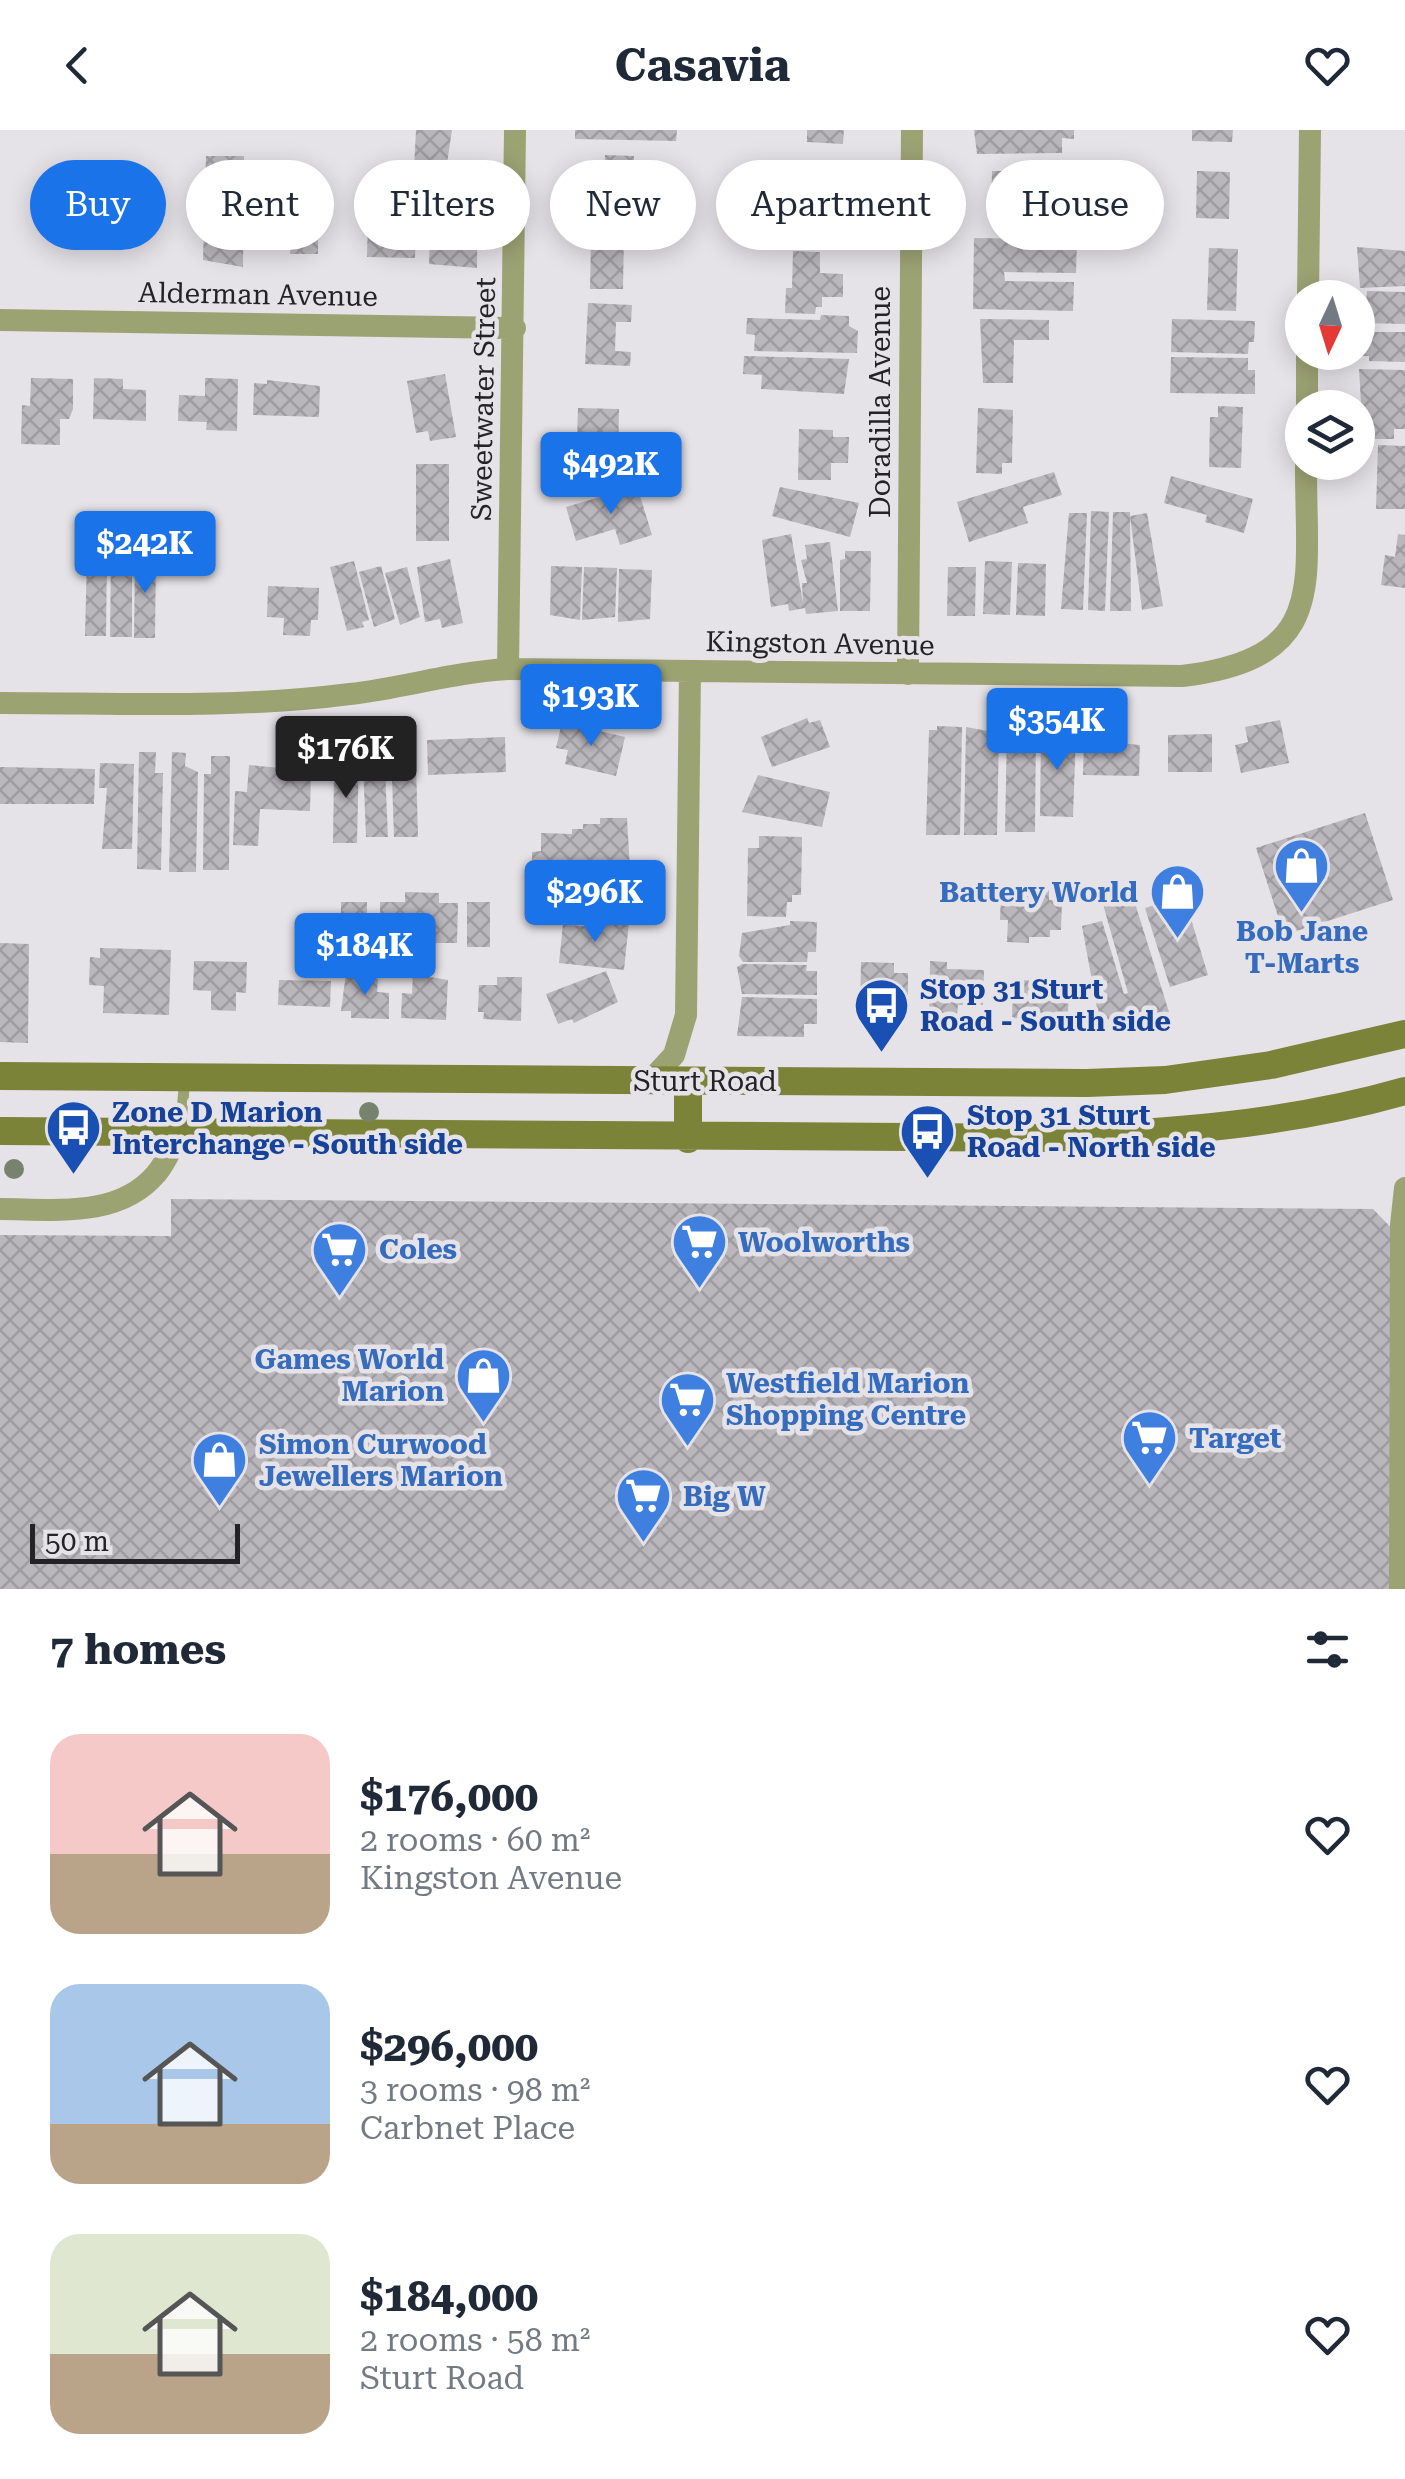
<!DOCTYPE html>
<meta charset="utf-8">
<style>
body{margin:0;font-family:"Roboto Serif",serif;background:#f2f2f3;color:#1f2937;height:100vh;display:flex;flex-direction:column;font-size:38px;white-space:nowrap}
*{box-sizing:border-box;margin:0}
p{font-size:32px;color:#747a83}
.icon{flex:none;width:55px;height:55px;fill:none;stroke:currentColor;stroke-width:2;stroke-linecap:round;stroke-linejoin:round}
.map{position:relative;height:1459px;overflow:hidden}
.drawer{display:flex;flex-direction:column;background:#fff;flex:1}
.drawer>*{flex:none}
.guide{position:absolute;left:30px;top:30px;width:1345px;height:90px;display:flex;gap:20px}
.needle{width:65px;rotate:184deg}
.tools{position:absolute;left:1285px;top:150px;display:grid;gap:20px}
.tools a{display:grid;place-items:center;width:90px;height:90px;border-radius:50%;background:#fff;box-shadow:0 5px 25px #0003;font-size:50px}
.scale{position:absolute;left:30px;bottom:25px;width:210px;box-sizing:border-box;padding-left:10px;border:5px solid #232224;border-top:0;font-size:28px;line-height:35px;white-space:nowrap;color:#232224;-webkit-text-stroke:8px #e5e3e8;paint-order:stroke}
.price{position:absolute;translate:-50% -85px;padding:0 22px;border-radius:10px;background:#1a73e8;color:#fff;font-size:32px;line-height:65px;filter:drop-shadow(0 2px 5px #0008)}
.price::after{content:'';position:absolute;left:50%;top:60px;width:30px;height:22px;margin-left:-15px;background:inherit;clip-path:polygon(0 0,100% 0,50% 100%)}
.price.on{background:#222;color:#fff}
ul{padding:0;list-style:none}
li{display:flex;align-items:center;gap:30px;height:250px;padding:0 50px}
li span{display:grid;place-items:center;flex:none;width:280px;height:200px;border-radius:30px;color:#555}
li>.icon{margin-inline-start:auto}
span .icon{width:120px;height:120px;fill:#fffc;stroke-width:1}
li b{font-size:42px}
h2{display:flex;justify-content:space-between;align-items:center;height:120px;padding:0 50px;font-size:42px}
.chip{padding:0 35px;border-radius:45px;background:#fff;box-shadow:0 5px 25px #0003;font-size:35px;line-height:90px}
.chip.on{background:#1a73e8;color:#fff}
header{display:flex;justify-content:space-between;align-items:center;height:130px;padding:0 50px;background:#fff;font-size:45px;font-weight:700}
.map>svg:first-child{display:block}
.building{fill:url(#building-cross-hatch)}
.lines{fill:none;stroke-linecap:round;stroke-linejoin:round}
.service{stroke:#9ca373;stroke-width:11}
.minor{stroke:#9ca373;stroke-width:22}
.secondary{stroke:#7a8337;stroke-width:28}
.tree{fill:#78836f}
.labels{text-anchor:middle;stroke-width:9;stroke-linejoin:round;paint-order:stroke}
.street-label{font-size:28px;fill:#232224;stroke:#e5e3e8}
.shop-label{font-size:28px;font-weight:bold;fill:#366cbe;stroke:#e5e3e8;text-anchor:start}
.transit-label{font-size:28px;font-weight:bold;fill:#164399;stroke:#e5e3e8;text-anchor:start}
</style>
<header><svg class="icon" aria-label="back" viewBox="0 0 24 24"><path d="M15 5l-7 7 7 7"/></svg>Casavia<svg class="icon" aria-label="heart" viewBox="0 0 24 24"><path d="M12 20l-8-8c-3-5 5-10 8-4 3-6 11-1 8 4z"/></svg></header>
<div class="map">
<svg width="1405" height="1459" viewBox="0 0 1405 1459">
<defs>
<pattern id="building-cross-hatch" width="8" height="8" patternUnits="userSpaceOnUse" patternTransform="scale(2.5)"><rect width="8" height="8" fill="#b9b6bc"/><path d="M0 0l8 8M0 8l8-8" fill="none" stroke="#9f9ca1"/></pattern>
</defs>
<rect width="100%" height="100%" fill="#e5e3e8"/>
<path class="building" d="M416,0H452L446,40L414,39Z
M575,0H677L676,11L575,9Z
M807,0H844L843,14L807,12Z
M974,0H1074V9L1062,8V23L977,24Z
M1192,0H1233L1232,12L1192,11Z
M605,25L634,26L633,80L590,79L591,51L604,52Z
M206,26H244L243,137L203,130Z
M804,38L844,39L843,68H833L832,93L802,92Z
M992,41H1028L1027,92L991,91Z
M1197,41L1230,42L1229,89L1196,88Z
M369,48L418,50L415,128L367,127Z
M432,56H478L477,138L429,134Z
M93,68H112V75H144L145,110L93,114Z
M264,80L318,81V124H290L291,114H264Z
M591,106H624L623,159H590Z
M974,108L1077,110L1076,143L1004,142L1005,151L1074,152L1073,181L973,179Z
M1357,117L1405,121V156L1360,158Z
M1209,118L1238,119L1236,181L1207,180Z
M793,121L820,122V143L843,144V167H822V177H816L815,184L785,183L786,158H792Z
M1367,161L1405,162V194L1365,193Z
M588,173L632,175L631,192H616L615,221L631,222L630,236L585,234Z
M821,185L849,186V196L858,201L857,223L754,221L755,205L746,204L747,188L820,190Z
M980,189L1049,190V210H1014L1013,253H983Z
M1172,189L1255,191L1254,212H1249L1248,224L1171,222Z
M1363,202H1405V232L1369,231V226H1363Z
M744,226L849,229L844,264L761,259L762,245L743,244Z
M1171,227L1248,228V240H1255V264L1170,263Z
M1359,239L1405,240V299H1394V309H1363Z
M445,244L456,307L430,311L428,301L416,303L407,251Z
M31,248L73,249V279L69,289H60V315L21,314L22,275L30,276Z
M94,248L123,249V259L146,260V291L93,289Z
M205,248L238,249L237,301L206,300L207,292L178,291L179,265L205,266Z
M267,250L320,256L319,287L253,285L254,253L267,254Z
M1218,276L1243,277L1241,338L1209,337L1210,287H1218Z
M578,278L619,279L618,331L605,330V341H576Z
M978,278L1013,280L1012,333H1002V344L976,343Z
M799,299L833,300V307H849L848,333H831V350H798Z
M1378,315L1405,316V379H1376Z
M416,334H449V411H416Z
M1054,342L1062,365L1023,377L1028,393L969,412L957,372Z
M1171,346L1253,369L1244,403L1205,392L1207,385L1164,373Z
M637,356L652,405L620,415L615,399L576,411L566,377Z
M780,357L859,373L850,407L772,386Z
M1091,381L1109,382L1105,481L1088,480Z
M1113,382H1130L1131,481H1110Z
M1069,383H1087L1083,480L1061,479Z
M1147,383L1163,476L1142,480L1130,386Z
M791,404L803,473L802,453H807L801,430L807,429L805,415L830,412L838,481L806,484L805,478L789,481L788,474L771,477L762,410Z
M1398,404L1405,405V458L1381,455L1385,425L1395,427Z
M845,421H871L870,481H840V430L845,429Z
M111,423L132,424V507H110Z
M135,423L156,424L155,508H134Z
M87,424H107L106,506H85Z
M450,429L463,493L442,498L440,489L425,492L417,437Z
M354,431L369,490L362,492L364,497L347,501L330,437Z
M985,431L1012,432L1010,485L983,484Z
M1018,433L1046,434L1045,486L1016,485Z
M381,436L395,489L374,497L359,442Z
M551,436L582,437L580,490L550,485Z
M407,437L420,487L400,495L385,443Z
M584,437L617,438L615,487L582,490Z
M948,437H976L975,486H947Z
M619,439L652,440L650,489L618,492Z
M268,456L319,458L318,490H311L310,506L283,505L284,488L267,487Z
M807,588L809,593L820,590L830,617L772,637L761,607Z
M1280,590L1289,633L1241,643L1235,615L1248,612L1245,597Z
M562,592L625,607L616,646L565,634L568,620L556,618Z
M937,596L962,597L960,705H926L929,600H937Z
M966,597L999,603L997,705H964Z
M1041,597L1076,602L1073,687L1040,686Z
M1007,599H1036L1035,702H1005Z
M1212,604V642H1168V605Z
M505,607L506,642L428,645L427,610Z
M1084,610L1140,615L1139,646L1083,645Z
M384,617L388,707H366L363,633H371V618Z
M391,619H404L405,633H416L418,707H394Z
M139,622H156L155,643H163L161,740L137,739Z
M172,622L186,623L185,636L198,642L196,742H169Z
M342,623H359L357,713H333L334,644H342Z
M211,626H230L229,740H203L204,644H211Z
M100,633L134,634L132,719H102L107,658H99Z
M249,635L311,641L310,681L260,679L258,716L233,715L235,661L247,662Z
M0,637L95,639L94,674H0Z
M758,645L830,662L822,697L742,682Z
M1365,683L1393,770L1284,805L1256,718Z
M600,688H627L630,740H604V750L532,749V722L541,721V703L572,704V699H583V694H600Z
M759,706L802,707L801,765H792V772H787L786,787L747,786L748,718H759Z
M541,754L629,756V777L621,776V783L540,778Z
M1008,756L1049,757V770L1062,771L1061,800H1050V807H1029V813L1007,812L1008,790H1000L1001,762H1007Z
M405,762L439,763V773H458L457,813H430V789L409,790L410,812H380V772H405Z
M1184,766L1208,845L1170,857L1145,778Z
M1101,767H1133L1169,882L1138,891L1099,889L1082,796L1102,791L1124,864L1128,863Z
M341,772H367V829H341Z
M467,772H490V817H467Z
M599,789L629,792L624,840L559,833L563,794L598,798Z
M790,791L817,792L816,822H808L807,832H743L739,826L742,803L790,795Z
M0,813L29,814L28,913L0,912Z
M100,818L171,820L169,885L103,883L104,856L89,855L90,827L100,828Z
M194,831L247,832L246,863L236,862V881L211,880V861L193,860Z
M930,831L947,832V839L984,840L983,875H958L957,884H929Z
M861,832L894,833V843H908V868H890L889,886L860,885Z
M742,834L807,835L806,841H817V865L742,864L737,837Z
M606,841L618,872L574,893L572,889L558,894L546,864Z
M346,843L378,849L377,862L389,863V889L351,888V881H341Z
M413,844L448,850L446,890L401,888L402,863L412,864Z
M497,847H522L521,891L483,889L484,882H478L479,855H497Z
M279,850L331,851L330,877L278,875Z
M1013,850L1069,852L1068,884L1049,883V889L1012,888Z
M742,867L817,869V894H804V907L737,906Z
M171,1069L1373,1079L1405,1112V1459H0V1105L171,1106Z"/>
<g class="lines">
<path class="service" d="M180,1003L185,948"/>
<path class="minor" d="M1308,168L1310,0
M0,190L515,198
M1307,278V222
M508,539L515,0
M908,544L912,0
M0,573C117,573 234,579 350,564C403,558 454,542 508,539L1182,546C1331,528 1305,453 1306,332
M650,951L674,925L686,885L690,541
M0,1079C52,1079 118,1089 156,1044C166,1033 172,1016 180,1003
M1400,1459L1401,1095L1405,1058"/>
<path class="secondary" d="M0,946L1087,953L1165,950L1271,935L1405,904
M688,951V1009
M0,1001L1044,1008C1166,1003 1287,995 1405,961"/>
</g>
<g class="tree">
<circle cx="369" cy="982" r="10"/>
<circle cx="14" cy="1039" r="10"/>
</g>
<defs>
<symbol id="shop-pin" viewBox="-11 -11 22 30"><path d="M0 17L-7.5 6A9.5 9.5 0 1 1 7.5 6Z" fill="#3f7fe0" stroke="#e5e3e8"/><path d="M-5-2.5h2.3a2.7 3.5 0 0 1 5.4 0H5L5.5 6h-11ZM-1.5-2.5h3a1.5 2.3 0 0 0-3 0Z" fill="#fff"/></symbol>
<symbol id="bus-pin" viewBox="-11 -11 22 30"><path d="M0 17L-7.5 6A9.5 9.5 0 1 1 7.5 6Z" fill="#1a4fb4" stroke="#e5e3e8"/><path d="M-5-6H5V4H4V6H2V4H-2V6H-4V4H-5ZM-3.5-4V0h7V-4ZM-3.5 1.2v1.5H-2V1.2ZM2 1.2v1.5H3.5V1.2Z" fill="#fff"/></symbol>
<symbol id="supermarket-pin" viewBox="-11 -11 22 30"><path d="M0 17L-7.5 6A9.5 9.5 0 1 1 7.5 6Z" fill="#3f7fe0" stroke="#e5e3e8"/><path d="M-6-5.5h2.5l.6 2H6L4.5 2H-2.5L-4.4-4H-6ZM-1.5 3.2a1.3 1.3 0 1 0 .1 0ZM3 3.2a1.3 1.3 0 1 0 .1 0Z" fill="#fff"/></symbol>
</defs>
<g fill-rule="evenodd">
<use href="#shop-pin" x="1270" y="704" width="63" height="86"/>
<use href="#shop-pin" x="1146" y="730" width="63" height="86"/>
<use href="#bus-pin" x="850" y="844" width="63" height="86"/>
<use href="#bus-pin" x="42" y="966" width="63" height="86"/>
<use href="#bus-pin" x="896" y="970" width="63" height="86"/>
<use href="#supermarket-pin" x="668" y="1080" width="63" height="86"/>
<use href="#supermarket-pin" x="308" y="1088" width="63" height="86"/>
<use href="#shop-pin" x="452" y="1214" width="63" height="86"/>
<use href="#supermarket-pin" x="656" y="1238" width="63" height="86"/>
<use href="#supermarket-pin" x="1118" y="1276" width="63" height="86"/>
<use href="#shop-pin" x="188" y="1298" width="63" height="86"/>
<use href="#supermarket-pin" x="612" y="1334" width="63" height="86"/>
</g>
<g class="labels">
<g class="street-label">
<text transform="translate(258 164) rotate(1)" y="10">Alderman Avenue</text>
<text transform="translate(483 269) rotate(-89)" y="10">Sweetwater Street</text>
<text transform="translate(880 272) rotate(-90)" y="10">Doradilla Avenue</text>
<text transform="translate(820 513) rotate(1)" y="10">Kingston Avenue</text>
<text x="705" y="961">Sturt Road</text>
</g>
<g class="shop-label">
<text x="1138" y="772" text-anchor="end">Battery World</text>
<text x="1302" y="811" text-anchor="middle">Bob Jane<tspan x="1302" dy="32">T-Marts</tspan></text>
<text x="738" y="1122">Woolworths</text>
<text x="379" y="1129">Coles</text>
<text x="444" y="1239" text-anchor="end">Games World<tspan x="444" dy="32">Marion</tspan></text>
<text x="726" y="1263">Westfield Marion<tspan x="726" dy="32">Shopping Centre</tspan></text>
<text x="1189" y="1318">Target</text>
<text x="259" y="1324">Simon Curwood<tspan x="259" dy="32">Jewellers Marion</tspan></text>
<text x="683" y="1376">Big W</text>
</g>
<g class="transit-label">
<text x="920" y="869">Stop 31 Sturt<tspan x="920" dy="32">Road - South side</tspan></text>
<text x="112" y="992">Zone D Marion<tspan x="112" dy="32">Interchange - South side</tspan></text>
<text x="967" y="995">Stop 31 Sturt<tspan x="967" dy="32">Road - North side</tspan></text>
</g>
</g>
</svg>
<div class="tools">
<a><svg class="needle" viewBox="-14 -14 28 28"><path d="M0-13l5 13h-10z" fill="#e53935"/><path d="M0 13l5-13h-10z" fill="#747a83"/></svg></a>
<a><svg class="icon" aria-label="layers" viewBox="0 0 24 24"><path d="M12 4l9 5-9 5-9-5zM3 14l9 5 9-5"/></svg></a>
</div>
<div class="scale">50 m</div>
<b class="price" style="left:611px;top:387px">$492K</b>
<b class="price" style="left:145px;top:466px">$242K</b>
<b class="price" style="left:591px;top:619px">$193K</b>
<b class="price" style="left:1057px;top:643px">$354K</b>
<b class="price on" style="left:346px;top:671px">$176K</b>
<b class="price" style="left:595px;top:815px">$296K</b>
<b class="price" style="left:365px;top:868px">$184K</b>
<div class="guide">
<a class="chip on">Buy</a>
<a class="chip">Rent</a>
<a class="chip">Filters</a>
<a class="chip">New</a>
<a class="chip">Apartment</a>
<a class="chip">House</a>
</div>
</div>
<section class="drawer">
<h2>7 homes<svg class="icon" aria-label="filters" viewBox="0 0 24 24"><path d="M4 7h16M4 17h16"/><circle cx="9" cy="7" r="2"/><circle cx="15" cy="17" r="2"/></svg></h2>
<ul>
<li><span style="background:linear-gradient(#f6c9c9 60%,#b9a48a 0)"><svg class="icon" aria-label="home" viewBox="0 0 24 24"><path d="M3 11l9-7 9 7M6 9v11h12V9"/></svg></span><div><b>$176,000</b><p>2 rooms · 60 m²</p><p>Kingston Avenue</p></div><svg class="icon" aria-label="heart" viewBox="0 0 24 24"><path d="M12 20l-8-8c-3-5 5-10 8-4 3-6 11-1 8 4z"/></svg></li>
<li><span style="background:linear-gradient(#a9c7e8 70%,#b9a48a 0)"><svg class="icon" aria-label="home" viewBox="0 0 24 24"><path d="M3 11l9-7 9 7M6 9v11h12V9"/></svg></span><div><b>$296,000</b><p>3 rooms · 98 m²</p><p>Carbnet Place</p></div><svg class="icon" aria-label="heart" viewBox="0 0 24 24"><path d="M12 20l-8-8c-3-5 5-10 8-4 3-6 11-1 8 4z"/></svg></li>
<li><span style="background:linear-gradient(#dfe7d0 60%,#b9a48a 0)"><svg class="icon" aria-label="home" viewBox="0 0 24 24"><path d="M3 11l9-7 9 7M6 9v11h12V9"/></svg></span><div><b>$184,000</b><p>2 rooms · 58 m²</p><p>Sturt Road</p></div><svg class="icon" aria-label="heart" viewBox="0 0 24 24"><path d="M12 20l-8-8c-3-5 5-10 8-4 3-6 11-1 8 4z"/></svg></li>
</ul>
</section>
